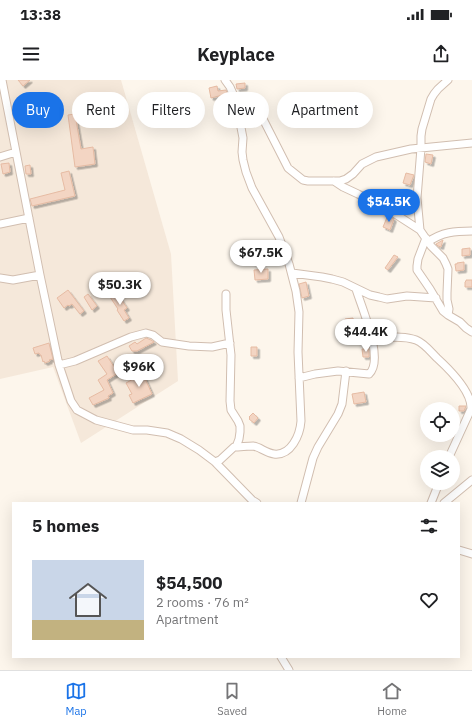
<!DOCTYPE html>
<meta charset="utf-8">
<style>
body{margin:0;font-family:"IBM Plex Sans",sans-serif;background:#f6f6f6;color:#202124;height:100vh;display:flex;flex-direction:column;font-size:15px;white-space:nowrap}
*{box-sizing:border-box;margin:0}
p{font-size:13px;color:#757577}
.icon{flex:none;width:22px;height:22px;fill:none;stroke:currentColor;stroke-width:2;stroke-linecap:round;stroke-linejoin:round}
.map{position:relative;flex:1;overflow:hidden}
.panel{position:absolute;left:12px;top:422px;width:448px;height:156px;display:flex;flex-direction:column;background:#fff;border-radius:0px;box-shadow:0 4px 16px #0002}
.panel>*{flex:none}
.banner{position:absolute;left:12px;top:12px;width:448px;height:36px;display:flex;gap:8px}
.buttons{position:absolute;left:420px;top:322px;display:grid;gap:8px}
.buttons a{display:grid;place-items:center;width:40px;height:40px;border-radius:50%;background:#fff;box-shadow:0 4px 16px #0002;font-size:20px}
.price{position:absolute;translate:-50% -34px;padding:0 9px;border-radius:14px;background:#fff;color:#222;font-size:13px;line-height:26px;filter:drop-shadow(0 1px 2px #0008)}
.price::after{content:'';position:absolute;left:50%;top:24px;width:12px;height:9px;margin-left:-6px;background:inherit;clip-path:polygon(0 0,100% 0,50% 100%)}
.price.on{background:#1a73e8;color:#fff}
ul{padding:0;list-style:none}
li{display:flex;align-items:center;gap:12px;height:100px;padding:0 20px}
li+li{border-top:1px solid #e0e0e0}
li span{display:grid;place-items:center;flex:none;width:112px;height:80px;border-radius:0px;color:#555}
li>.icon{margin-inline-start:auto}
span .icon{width:48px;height:48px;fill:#fffc;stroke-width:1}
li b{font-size:17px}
h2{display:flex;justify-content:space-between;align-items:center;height:48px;padding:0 20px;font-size:17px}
.pill{padding:0 14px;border-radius:18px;background:#fff;box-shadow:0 4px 16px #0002;font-size:14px;line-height:36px}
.pill.on{background:#1a73e8;color:#fff}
.status{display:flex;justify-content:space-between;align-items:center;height:28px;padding:0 20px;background:#fff;direction:ltr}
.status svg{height:11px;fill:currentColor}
header{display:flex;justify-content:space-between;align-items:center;height:52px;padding:0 20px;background:#fff;font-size:18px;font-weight:800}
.tabs{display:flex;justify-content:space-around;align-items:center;height:56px;border-top:1px solid #e0e0e0;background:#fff;font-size:11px;color:#757577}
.tabs a{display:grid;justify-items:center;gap:2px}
.tabs .on{color:#1a73e8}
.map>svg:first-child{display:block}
.residential{fill:#f5e8da}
.building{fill:#f3d5c3;stroke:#e6bba3;filter:url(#shadow)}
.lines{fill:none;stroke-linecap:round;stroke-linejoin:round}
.minor-casing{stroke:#d1beb0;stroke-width:9}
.minor{stroke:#fff;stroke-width:7}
</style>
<div class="status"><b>13:38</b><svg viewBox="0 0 49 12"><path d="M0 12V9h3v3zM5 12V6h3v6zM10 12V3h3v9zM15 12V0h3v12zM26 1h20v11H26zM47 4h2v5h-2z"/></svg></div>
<header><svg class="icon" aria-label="menu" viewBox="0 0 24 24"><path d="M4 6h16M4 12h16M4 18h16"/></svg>Keyplace<svg class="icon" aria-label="share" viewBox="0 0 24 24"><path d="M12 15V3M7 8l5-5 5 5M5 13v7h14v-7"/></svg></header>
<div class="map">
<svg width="472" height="590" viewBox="0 0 472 590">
<defs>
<filter id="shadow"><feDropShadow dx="2.5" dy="2.5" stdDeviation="0" flood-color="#0004"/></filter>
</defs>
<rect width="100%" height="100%" fill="#fdf6ec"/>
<path class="residential" d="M0,0H121L171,174L178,301L81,363L53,287L0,299Z"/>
<path class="building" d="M18,0H30L23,6Z
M245,3V8L237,9L236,4Z
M217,6L218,11L226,10L229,17L223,18V15L211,18L209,8Z
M49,29L50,34L41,35V30Z
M75,34L81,69L93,67L95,84L75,87L68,35Z
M426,74L433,75L431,84L425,82Z
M9,83L10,92L3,94L1,84Z
M30,85L31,94H26L25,86Z
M69,91L75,116L32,126L30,119L65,110L61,93Z
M406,93L414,95L410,105L403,103Z
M388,135L394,139L390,150L383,147Z
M443,160L441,167L438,166L436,164Z
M470,168V175L462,176V169Z
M394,175L398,177L388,190L385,188Z
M464,182V190L456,191L455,184H457V183Z
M268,189V199L255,200L254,190Z
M466,200H472V207H465V202L466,201Z
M306,202L309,216L302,218L299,204Z
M68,210L84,231L80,234L72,224L69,226L68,225L64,228L57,218Z
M116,212L127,228L124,230L129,238L124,241L117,230L118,229L110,217Z
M88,214L97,226L92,230L84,217Z
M353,238L354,247L346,248L345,239Z
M146,258L151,260L154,262L137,271H132L129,266L135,262L137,264Z
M49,263L53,279L49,280L50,281L45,283L44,281L43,282L41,275H40L39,273L35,274L33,268Z
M251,267H257V276H251Z
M362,269H369V277H363Z
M107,276L118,293L107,300L113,313L108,316L109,318L93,325L89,318L104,310L98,300L107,294L98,281Z
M142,292L152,314L133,323L129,315L132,314L126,303L137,297L136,295Z
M364,312L366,322L354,324L352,314Z
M459,326H466L464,331H459Z
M253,333L258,338L254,343L249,339L250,338L249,337Z"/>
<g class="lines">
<defs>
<path id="minor" d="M2,0L40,195L59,285L71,321L77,330L96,340L133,350H147L167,353L181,359L199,370L215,382L252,420L257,423
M236,22L262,37L288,88L303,100L308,101H340L346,99L353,94L362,84L376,77L411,69L472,63
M0,77L16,72
M334,101L343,107L358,114L389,130L420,150L431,166L443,178L446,184L448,189L447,213V220L449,229L448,235
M0,144L29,138
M420,150L417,118L421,68V56L422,49L431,19L434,14L438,9L448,0
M426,158L418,179L417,186V190L430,209L443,231L448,235L460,242L466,248L472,252
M428,162C442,152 455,151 472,151
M292,193L322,197L332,199L343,202L370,215L379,217L387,219L407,216L436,218
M0,198L13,200L40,195
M226,214V230L231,275L230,321L231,330L238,341L240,346V352L239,359L236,367
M372,258C386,258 403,255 416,260C424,263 431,272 437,278C449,289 472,311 471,329L449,377
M59,285L75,281L131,257L146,253L153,255L162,262L189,266L212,267L230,263
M299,298L315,294L338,291L369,294C385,280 361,226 356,209
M215,382L220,380L234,367C240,367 247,366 253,366C260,367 266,373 274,374C291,376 300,355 301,341L298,272L299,232L296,211L289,184L279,157L252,108L246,92L243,80L242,72L243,58L238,32L234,16L230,7L225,0
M301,423L313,378L318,367L338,334L342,324L346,291
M431,423L439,403
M444,423L472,400
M459,470L472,474
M281,577L289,590"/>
</defs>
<use href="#minor" class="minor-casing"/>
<use href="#minor" class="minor"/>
</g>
</svg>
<div class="buttons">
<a><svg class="icon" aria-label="locate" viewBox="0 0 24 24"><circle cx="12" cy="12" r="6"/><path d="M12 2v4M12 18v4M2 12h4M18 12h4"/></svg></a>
<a><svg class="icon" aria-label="layers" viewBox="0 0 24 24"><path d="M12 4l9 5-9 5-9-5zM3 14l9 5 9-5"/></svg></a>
</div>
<b class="price on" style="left:389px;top:143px">$54.5K</b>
<b class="price" style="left:261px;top:194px">$67.5K</b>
<b class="price" style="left:120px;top:226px">$50.3K</b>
<b class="price" style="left:366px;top:273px">$44.4K</b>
<b class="price" style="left:139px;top:308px">$96K</b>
<div class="banner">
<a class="pill on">Buy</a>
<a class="pill">Rent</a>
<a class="pill">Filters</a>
<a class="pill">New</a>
<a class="pill">Apartment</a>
</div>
<section class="panel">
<h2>5 homes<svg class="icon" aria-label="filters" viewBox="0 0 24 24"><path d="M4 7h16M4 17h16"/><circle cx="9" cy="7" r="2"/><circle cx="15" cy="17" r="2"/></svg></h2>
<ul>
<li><span style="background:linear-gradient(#c9d6e8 75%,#c2b280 0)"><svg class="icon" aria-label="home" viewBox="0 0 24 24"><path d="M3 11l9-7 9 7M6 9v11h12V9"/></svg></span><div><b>$54,500</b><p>2 rooms · 76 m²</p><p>Apartment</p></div><svg class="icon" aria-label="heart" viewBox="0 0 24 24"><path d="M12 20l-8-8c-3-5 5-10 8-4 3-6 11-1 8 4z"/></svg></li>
</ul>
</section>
</div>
<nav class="tabs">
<a class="on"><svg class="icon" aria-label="map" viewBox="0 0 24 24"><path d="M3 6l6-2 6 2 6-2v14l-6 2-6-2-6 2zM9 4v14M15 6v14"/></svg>Map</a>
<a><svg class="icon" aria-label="saved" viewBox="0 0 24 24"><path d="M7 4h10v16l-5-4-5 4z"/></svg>Saved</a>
<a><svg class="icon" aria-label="home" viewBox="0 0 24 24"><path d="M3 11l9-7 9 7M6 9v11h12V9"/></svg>Home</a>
</nav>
